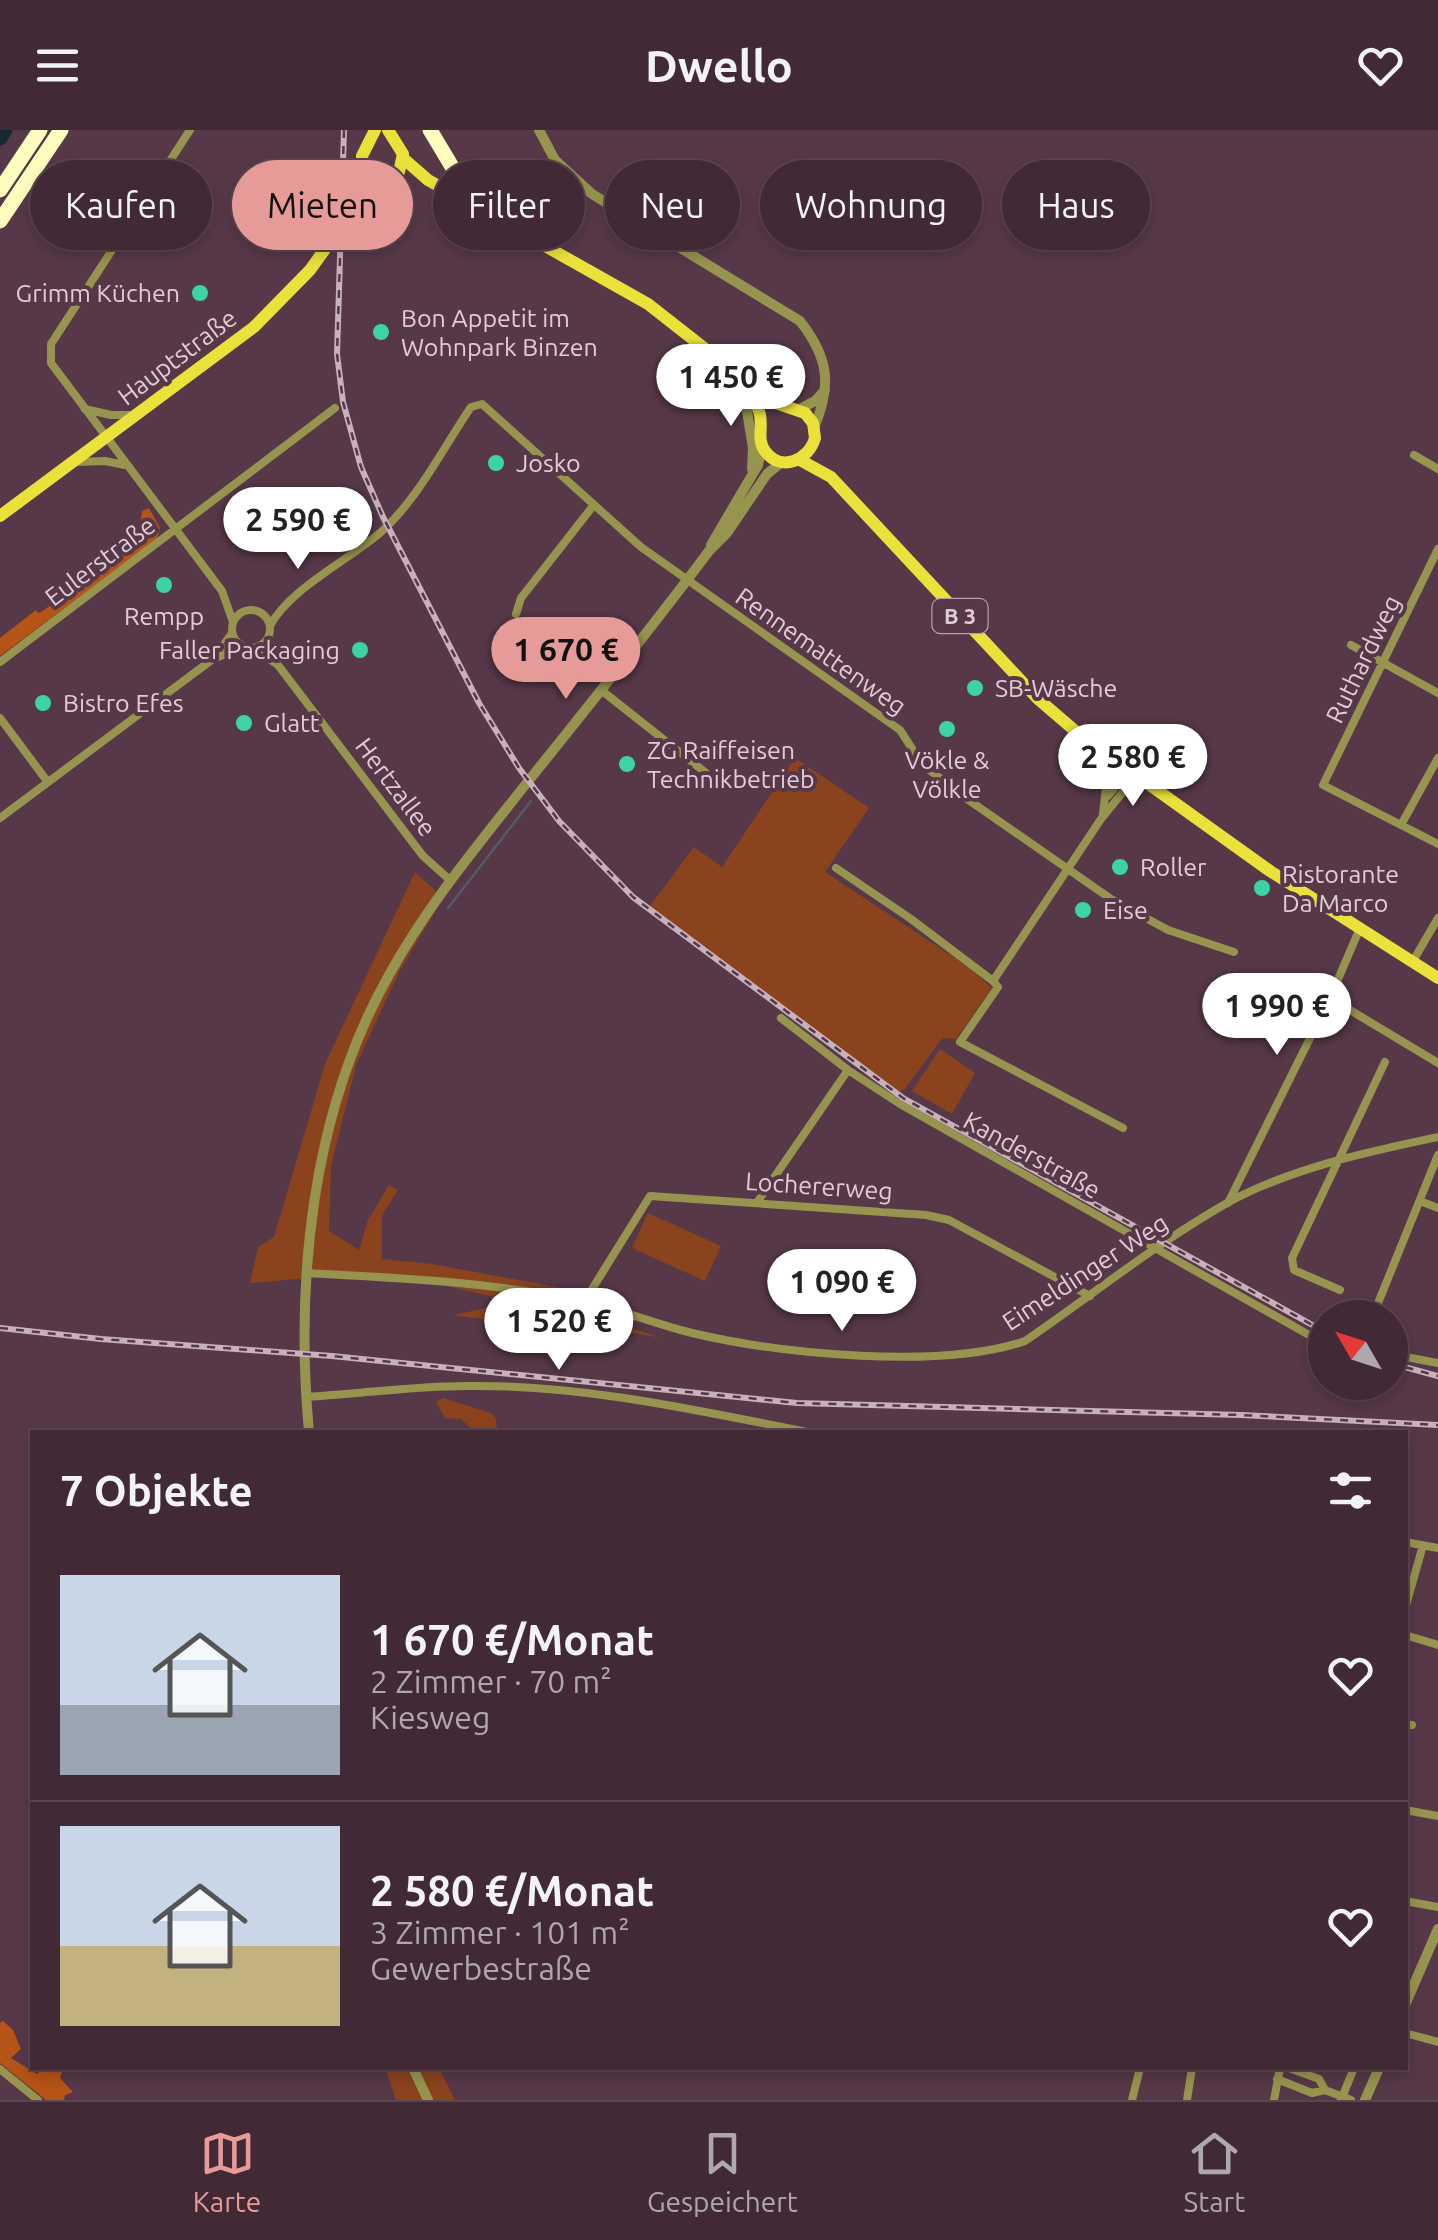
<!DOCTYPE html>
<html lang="de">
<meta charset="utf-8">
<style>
body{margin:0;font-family:Ubuntu,sans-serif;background:#48323e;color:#f1f3f6;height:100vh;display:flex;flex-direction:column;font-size:38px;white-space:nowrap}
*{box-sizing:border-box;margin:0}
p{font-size:32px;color:#aea7ad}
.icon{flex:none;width:55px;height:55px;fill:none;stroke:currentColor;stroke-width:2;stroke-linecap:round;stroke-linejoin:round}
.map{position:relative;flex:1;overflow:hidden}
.sheet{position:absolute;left:30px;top:1300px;width:1378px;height:640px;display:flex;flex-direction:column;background:#412a36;border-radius:0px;box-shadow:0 5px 15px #0003,0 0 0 2px #5a4651}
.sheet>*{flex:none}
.banner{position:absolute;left:30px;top:30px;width:1380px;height:90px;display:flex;gap:20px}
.needle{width:65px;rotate:309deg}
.buttons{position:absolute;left:1308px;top:1170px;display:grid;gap:20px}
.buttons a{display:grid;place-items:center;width:100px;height:100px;border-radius:50%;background:#412a36;box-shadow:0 5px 15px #0003,0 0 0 2px #5a4651;font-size:50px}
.price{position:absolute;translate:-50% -85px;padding:0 22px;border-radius:35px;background:#fff;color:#222;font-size:32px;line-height:65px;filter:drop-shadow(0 2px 5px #0008)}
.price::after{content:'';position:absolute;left:50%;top:60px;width:30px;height:22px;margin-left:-15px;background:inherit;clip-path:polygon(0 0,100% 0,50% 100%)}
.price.on{background:#e69b98;color:#111}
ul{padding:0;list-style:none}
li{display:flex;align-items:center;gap:30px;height:250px;padding:0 30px}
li+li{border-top:2px solid #5a4651}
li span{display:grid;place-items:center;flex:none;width:280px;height:200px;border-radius:0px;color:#555}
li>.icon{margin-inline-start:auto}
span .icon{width:120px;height:120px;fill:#fffc;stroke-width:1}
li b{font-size:42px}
h2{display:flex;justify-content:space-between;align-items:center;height:120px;padding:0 30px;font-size:42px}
.tag{padding:0 35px;border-radius:45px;background:#412a36;box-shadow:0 5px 15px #0003,0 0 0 2px #5a4651;font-size:35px;line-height:90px}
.tag.on{background:#e69b98;color:#111}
header{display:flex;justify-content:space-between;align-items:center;height:130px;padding:0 30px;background:#412a36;font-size:45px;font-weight:600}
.tab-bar{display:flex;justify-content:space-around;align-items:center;height:140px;border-top:2px solid #5a4651;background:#412a36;font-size:28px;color:#aea7ad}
.tab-bar a{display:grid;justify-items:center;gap:5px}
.tab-bar .on{color:#e69b98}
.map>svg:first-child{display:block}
.green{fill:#8a431d}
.forest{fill:#b65316}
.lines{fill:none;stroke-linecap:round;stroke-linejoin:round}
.stream{stroke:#535b63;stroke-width:2.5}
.river{stroke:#172a32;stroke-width:15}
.minor{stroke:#96944e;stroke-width:8}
.tertiary{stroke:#96944e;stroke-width:10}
.primary{stroke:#eae23b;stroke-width:12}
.motorway{stroke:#fffdbd;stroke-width:15}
.rail-casing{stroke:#c7b1bc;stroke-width:6}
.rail{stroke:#573848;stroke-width:2.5;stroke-dasharray:8;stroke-linecap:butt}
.poi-dot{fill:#3dd4a3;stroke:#573848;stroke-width:4}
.labels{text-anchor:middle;stroke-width:8;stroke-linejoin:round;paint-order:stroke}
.shield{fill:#573848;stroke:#b7a0ab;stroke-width:2.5}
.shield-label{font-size:22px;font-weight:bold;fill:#e0ccd6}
.poi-label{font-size:25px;fill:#e0ccd6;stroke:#573848;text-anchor:start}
.street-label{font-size:25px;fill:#e0ccd6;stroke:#573848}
</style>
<header><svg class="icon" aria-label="menu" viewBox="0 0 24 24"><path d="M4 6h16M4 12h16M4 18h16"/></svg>Dwello<svg class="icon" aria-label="heart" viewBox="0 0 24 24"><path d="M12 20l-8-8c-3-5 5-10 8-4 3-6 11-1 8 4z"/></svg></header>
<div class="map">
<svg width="1438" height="1970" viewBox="0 0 1438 1970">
<rect width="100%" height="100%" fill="#573848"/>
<path class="green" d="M795,628L869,678L825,742L970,838L992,858L956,909L942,908L905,959L900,961L832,914L650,776L694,717L722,737Z
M415,742L443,768L399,842L356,935L331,1036L329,1101L359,1120L368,1090L389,1055L398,1060L382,1085V1129L432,1134L583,1162L577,1175L511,1171L430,1152L365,1143L250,1153L258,1117L274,1107L325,934Z
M940,919L975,943L952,984L912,961Z
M648,1083L721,1116L705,1151L632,1118Z
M492,1177L579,1182L662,1208L583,1194L541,1197L453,1185Z
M443,1268L491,1283L496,1289L497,1302H474L461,1289L445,1288L436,1272Z
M385,1938H439L455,1970H396Z"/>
<path class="forest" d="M149,378L160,398L157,409L0,526V508L36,480L38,483L43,481L139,404L142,381Z
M3,1891L13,1900L21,1919L11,1928L37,1944L44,1938H63L60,1948L73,1962L65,1965L64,1970H46L0,1933V1893Z"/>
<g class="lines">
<path class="stream" d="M448,778L531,671"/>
<path class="river" d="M0,8L5,0"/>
<path class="minor" d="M190,0L51,214V233L222,461L233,492
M85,279L111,285H130
M1414,325L1438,339
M75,332L105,331L125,335
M1438,419L1323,655L1438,714
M232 499a19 19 0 1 1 38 0a19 19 0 1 1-38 0Z
M516,484L521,468L593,376
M270,496C289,459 349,430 381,402C418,369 443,318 471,277L482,274L641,417L900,600L922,634L960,664L1111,769L1168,800L1234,822
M268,508L278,535L423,726L450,750
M1351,515L1438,563
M253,518L278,535
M214,528L232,503
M0,532L335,278
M601,560L706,643
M0,588L47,651
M1101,622L1107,648L1103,684
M1108,666L1122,649L1136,646
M0,688L213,529L244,517
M1401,695L1438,628
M836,738L911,789L993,851
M1413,831L1438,788
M993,851L998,857L960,912L1123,998
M993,851L1101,689L1136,646
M1330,868L1438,933
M781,888L848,940L900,974L1325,1214
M758,1071L848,940
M1420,1071L1438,1078
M1228,1073L1330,868L1360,798
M308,1143C400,1148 492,1152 582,1171C619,1179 655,1194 692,1203C781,1224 940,1240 1025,1211C1092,1165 1157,1113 1227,1073C1291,1038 1367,1022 1438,1007
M1340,1160L1294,1140L1292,1128L1385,932
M584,1172L650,1066L926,1085L949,1090L1090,1166
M1372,1188L1438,1025
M1390,1224L1438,1233
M306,1267C359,1264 413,1256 466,1256C580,1254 696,1280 807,1302
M1405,1412L1438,1418
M1405,1479L1423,1415
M1405,1505L1438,1515
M1405,1594L1412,1595
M1405,1680L1438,1686
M1405,1771L1438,1777
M1405,1903L1438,1912
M1289,1938L1319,1949L1325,1960
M0,1939L38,1970
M1277,1949L1312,1963L1325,1960L1351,1970
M1132,1970L1140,1938
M1187,1970L1192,1938
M1274,1970L1280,1938
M1341,1970L1354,1938"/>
<path class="tertiary" d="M539,0L555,30L592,64L800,191C829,228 832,255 814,298
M743,257L753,318L752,339
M798,280L815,271L825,260
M711,415L758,335L762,316
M309,1302C295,1150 312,981 389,845C427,776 477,716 526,654C588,577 650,500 709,421L727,403L767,344L782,332
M1405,1875L1438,1799
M413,1938L428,1970
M1365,1970L1379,1938"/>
<path class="primary" d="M404,29L428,50L648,174L773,272L805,283L813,293L815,308C809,330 781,343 765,321C756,309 764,295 759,281C754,269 745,258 738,247
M357,72L364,49L362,26L375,0
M800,330L831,347L1038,569L1080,605L1270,741L1438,848
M0,386L254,197L310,140L356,76L383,50L399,42L403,24L388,0"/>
<path class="motorway" d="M430,0L454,40L498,89
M0,60L40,0
M0,91L61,0"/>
<defs>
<path id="rail" d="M344,0L337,224L343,272L361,337L383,387L479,573L519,638L559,691L633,767L903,968L1325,1202
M0,1198L101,1209L332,1226L797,1273L1241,1285L1438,1295
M1390,1233L1438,1246"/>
</defs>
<use href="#rail" class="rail-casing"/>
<use href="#rail" class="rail"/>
</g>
<g class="poi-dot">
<circle cx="200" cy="163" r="10"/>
<circle cx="381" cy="202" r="10"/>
<circle cx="496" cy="333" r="10"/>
<circle cx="164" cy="455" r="10"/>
<circle cx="360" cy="520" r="10"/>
<circle cx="975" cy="558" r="10"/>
<circle cx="43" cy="573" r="10"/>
<circle cx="244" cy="593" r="10"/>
<circle cx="947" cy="599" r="10"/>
<circle cx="627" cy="634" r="10"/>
<circle cx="1120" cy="737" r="10"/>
<circle cx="1262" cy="758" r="10"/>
<circle cx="1083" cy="780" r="10"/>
</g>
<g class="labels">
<rect class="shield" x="932.5" y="469" width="55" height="34" rx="8"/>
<g class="shield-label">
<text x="960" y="494">B 3</text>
</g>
<g class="poi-label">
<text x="180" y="172" text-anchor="end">Grimm Küchen</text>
<text x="401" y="197">Bon Appetit im<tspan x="401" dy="29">Wohnpark Binzen</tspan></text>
<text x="516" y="342">Josko</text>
<text x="164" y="495" text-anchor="middle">Rempp</text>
<text x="340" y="529" text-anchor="end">Faller Packaging</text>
<text x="995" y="567">SB-Wäsche</text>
<text x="63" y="582">Bistro Efes</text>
<text x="264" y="602">Glatt</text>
<text x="647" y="629">ZG Raiffeisen<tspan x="647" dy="29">Technikbetrieb</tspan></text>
<text x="947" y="639" text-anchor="middle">Vökle &amp;<tspan x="947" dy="29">Völkle</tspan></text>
<text x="1140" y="746">Roller</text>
<text x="1282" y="753">Ristorante<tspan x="1282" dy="29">Da Marco</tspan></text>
<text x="1103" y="789">Eise</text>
</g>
<g class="street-label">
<text transform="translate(177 227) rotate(-37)" y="9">Hauptstraße</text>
<text transform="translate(100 431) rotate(-37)" y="9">Eulerstraße</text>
<text transform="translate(821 521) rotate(35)" y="9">Rennemattenweg</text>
<text transform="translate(1363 529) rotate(-64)" y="9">Ruthardweg</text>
<text transform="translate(396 657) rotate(53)" y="9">Hertzallee</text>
<text transform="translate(1032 1025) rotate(29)" y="9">Kanderstraße</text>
<text transform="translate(819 1056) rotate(4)" y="9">Lochererweg</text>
<text transform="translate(1085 1142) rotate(-33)" y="9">Eimeldinger Weg</text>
</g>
</g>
</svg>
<div class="buttons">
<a><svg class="needle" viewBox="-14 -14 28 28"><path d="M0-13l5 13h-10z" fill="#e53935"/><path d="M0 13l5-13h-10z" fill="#aea7ad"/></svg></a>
</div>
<b class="price" style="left:731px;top:299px">1 450 €</b>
<b class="price" style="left:298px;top:442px">2 590 €</b>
<b class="price on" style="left:566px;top:572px">1 670 €</b>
<b class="price" style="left:1133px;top:679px">2 580 €</b>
<b class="price" style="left:1277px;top:928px">1 990 €</b>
<b class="price" style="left:842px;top:1204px">1 090 €</b>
<b class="price" style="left:559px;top:1243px">1 520 €</b>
<div class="banner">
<a class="tag">Kaufen</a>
<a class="tag on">Mieten</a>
<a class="tag">Filter</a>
<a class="tag">Neu</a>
<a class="tag">Wohnung</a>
<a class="tag">Haus</a>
</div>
<section class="sheet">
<h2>7 Objekte<svg class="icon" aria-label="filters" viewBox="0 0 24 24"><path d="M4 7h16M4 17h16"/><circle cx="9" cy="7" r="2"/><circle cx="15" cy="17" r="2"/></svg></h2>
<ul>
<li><span style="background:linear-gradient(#c9d6e8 65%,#9aa5b1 0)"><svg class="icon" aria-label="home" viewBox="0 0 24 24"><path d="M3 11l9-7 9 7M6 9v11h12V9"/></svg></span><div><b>1 670 €/Monat</b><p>2 Zimmer · 70 m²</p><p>Kiesweg</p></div><svg class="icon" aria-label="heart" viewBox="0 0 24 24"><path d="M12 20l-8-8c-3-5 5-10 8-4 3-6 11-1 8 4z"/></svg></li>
<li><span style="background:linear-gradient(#c9d6e8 60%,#c2b280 0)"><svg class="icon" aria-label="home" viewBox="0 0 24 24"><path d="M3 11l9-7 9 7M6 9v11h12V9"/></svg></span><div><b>2 580 €/Monat</b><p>3 Zimmer · 101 m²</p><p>Gewerbestraße</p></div><svg class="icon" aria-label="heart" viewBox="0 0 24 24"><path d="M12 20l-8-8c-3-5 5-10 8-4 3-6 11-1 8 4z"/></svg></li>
</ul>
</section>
</div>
<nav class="tab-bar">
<a class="on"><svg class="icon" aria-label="map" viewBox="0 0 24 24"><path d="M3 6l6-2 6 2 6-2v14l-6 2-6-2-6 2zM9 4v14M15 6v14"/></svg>Karte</a>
<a><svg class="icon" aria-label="saved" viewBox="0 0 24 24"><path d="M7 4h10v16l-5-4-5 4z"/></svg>Gespeichert</a>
<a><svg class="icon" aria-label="home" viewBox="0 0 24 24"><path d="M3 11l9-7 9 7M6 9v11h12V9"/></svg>Start</a>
</nav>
